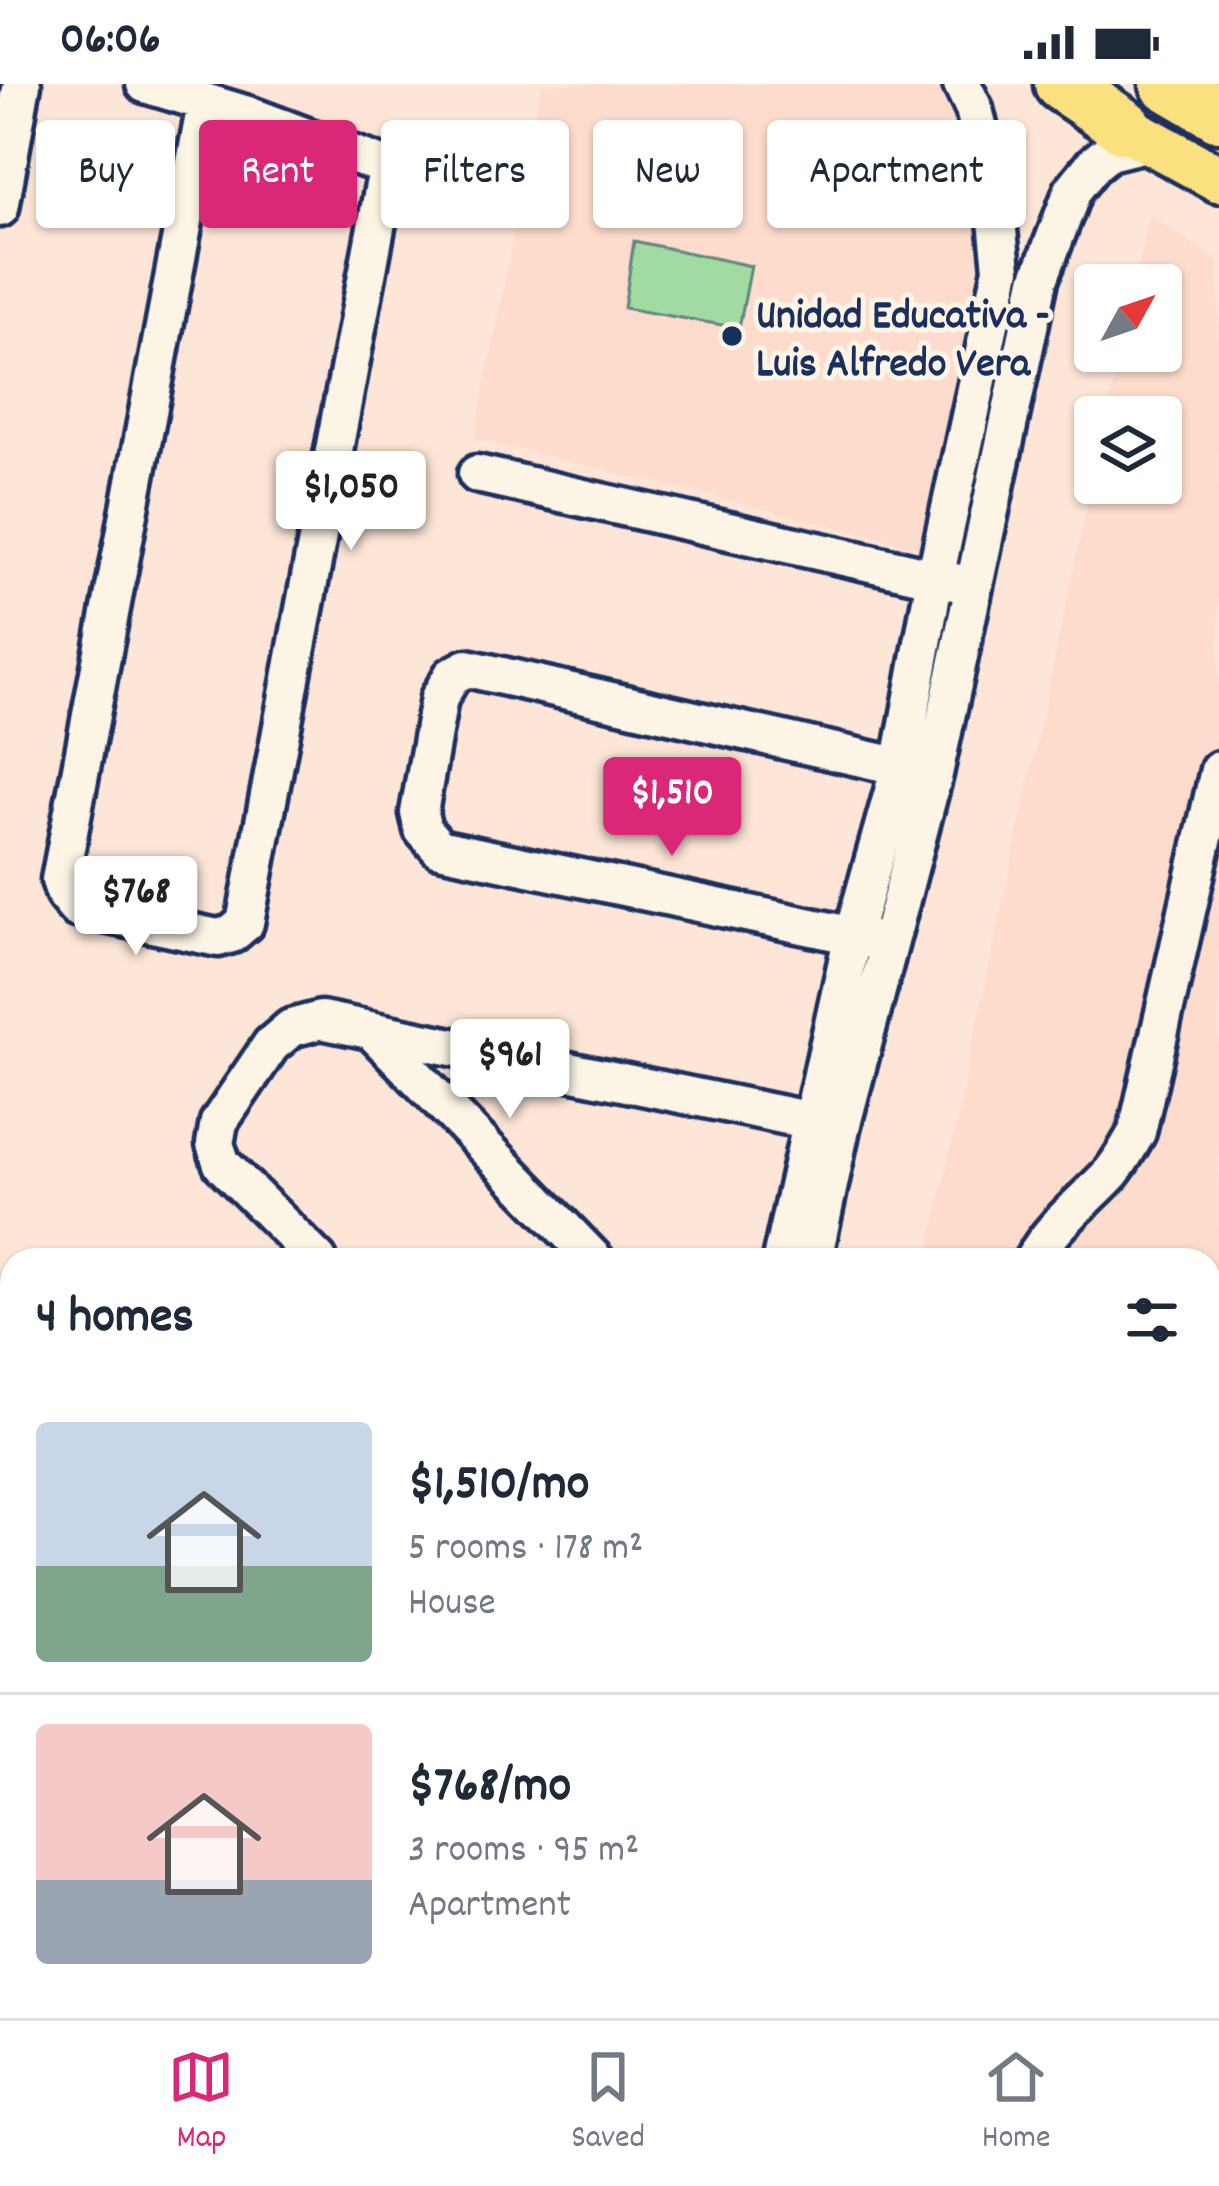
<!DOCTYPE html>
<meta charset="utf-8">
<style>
body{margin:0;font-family:Dekko,sans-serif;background:#f6f6f7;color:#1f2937;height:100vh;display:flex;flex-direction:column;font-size:45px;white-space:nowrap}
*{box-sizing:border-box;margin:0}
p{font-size:39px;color:#747a83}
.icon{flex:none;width:66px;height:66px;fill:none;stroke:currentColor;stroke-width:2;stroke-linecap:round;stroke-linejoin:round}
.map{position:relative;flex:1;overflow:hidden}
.panel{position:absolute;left:0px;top:1164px;width:1221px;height:771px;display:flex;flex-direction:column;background:#fff;border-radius:36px 36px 0 0;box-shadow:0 3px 9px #0004}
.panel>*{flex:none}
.top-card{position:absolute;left:36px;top:36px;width:1149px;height:108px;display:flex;gap:24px}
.needle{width:78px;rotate:50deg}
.fabs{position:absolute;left:1074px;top:180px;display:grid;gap:24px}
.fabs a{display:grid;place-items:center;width:108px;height:108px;border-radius:12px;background:#fff;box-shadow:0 3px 9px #0004;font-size:60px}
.price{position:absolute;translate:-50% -102px;padding:0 27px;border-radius:12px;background:#fff;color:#222;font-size:39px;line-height:78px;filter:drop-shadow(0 3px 6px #0008)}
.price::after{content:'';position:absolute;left:50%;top:72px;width:36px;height:27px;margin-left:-18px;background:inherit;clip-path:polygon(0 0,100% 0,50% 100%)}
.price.selected{background:#db2777;color:#fff}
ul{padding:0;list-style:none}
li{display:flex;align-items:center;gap:36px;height:300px;padding:0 36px}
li+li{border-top:3px solid #e0e1e3}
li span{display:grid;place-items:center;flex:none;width:336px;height:240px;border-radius:12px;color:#555}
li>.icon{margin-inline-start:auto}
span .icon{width:144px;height:144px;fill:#fffc;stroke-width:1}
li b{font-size:51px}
h2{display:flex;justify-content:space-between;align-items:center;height:144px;padding:0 36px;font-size:51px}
.chip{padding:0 42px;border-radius:12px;background:#fff;box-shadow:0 3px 9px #0004;font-size:42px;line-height:108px}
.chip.selected{background:#db2777;color:#fff}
.status{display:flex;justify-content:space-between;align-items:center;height:84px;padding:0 60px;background:#fff;direction:ltr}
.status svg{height:33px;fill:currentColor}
.tabs{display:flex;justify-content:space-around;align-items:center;height:168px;border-top:3px solid #e0e1e3;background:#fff;font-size:33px;color:#747a83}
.tabs a{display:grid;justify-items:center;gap:6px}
.tabs .selected{color:#db2777}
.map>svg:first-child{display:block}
.built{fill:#fedccd}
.green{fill:#a1dba1;stroke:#5e8580;stroke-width:3}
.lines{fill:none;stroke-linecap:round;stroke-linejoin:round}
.minor-casing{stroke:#1b2f5e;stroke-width:45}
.major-casing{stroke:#1b2f5e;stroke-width:54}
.highway-casing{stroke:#1b2f5e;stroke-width:63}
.minor{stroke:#fcf5e5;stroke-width:36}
.major{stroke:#fbe080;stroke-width:45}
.highway{stroke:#fbe080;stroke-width:54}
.poi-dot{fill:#1b2f5e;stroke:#fcf5e5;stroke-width:4.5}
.labels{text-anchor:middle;stroke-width:10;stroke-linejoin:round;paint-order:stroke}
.poi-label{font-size:42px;font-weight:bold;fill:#1b2f5e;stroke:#fcf5e5;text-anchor:start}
</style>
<div class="status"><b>06:06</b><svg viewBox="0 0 49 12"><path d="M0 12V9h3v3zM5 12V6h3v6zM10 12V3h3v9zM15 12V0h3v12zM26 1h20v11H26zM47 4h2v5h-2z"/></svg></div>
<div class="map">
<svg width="1219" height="1934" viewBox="0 0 1219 1934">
<rect width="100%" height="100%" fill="#fde6d7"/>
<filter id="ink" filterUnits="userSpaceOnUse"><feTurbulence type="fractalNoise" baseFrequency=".00833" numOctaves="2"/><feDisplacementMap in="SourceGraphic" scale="24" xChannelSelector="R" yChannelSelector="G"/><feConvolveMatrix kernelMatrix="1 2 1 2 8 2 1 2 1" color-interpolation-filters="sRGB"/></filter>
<g filter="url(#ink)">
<path class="built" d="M541,0H923L953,13L989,149L932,466L475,355Z
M1149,130L1219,178V1576L1209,1617V1176H927L1095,384V399H1161V333H1106L1120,267H1161V201H1134Z
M769,1923H1135L1132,1934H763Z"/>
<path class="green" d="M634,157L751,182L739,244L624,224Z"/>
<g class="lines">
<defs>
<path id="minor" d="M145,0L251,32L451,107
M206,20L60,796L65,811L76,824L218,854L232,850L245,839L387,85
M0,124L22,0
M477,390L959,499
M873,856L439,764L423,746L419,729L439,614L452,592L467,584L919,687
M373,948L595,1176
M318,1176L222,1080L215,1060L219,1038L271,961L291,944L321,936L836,1042
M781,1176L853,850L900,683L935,494L1002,185L994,107L974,25L962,0
M813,1176L841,1044L934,690L1039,196L1073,106L1094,80L1109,68L1153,57
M1033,1176C1052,1141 1084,1118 1111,1089C1121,1077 1129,1062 1137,1048L1219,686
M0,1229L12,1219
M0,1382L12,1393
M0,1654L12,1665
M0,1910L12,1922
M286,1923L298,1934
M563,1923L575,1934
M62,1934L73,1923
M103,1934L115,1923
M734,1934L743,1923
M946,1934L951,1923"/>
<path id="major" d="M1094,26L1219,95"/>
<path id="highway" d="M1062,0L1124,42
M1168,0L1219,30"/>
</defs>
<use href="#minor" class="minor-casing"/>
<use href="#major" class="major-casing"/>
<use href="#highway" class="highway-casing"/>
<use href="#minor" class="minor"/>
<use href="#major" class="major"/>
<use href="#highway" class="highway"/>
</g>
</g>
<circle class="poi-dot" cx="732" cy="252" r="12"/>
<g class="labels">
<g class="poi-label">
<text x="756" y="243">Unidad Educativa -<tspan x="756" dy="48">Luis Alfredo Vera</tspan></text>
</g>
</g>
</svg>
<div class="fabs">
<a><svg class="needle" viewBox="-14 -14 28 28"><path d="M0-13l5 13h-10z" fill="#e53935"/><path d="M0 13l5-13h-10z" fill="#747a83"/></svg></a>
<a><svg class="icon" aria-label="layers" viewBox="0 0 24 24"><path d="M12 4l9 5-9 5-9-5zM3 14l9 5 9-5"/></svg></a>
</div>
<b class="price" style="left:351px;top:469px">$1,050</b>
<b class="price selected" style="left:672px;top:775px">$1,510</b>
<b class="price" style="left:136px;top:874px">$768</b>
<b class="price" style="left:510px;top:1037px">$961</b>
<div class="top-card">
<a class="chip">Buy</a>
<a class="chip selected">Rent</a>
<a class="chip">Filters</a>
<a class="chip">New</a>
<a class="chip">Apartment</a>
</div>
<section class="panel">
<h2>4 homes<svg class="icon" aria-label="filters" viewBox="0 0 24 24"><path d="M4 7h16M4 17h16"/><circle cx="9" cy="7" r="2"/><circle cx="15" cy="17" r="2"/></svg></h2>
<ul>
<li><span style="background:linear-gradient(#c9d6e8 60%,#7fa58c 0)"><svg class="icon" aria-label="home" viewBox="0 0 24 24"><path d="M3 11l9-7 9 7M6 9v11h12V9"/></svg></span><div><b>$1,510/mo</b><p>5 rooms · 178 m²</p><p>House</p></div></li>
<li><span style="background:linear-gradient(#f6c9c9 65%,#9aa5b1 0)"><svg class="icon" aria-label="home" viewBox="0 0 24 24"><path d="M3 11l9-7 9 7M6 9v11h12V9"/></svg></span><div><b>$768/mo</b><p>3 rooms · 95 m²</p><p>Apartment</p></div></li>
</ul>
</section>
</div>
<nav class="tabs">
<a class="selected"><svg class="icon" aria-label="map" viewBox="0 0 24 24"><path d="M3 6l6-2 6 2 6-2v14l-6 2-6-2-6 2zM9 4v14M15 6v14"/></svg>Map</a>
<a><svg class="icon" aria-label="saved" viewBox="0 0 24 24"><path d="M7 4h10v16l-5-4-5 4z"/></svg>Saved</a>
<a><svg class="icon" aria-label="home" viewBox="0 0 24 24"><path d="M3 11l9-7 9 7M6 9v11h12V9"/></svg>Home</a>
</nav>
